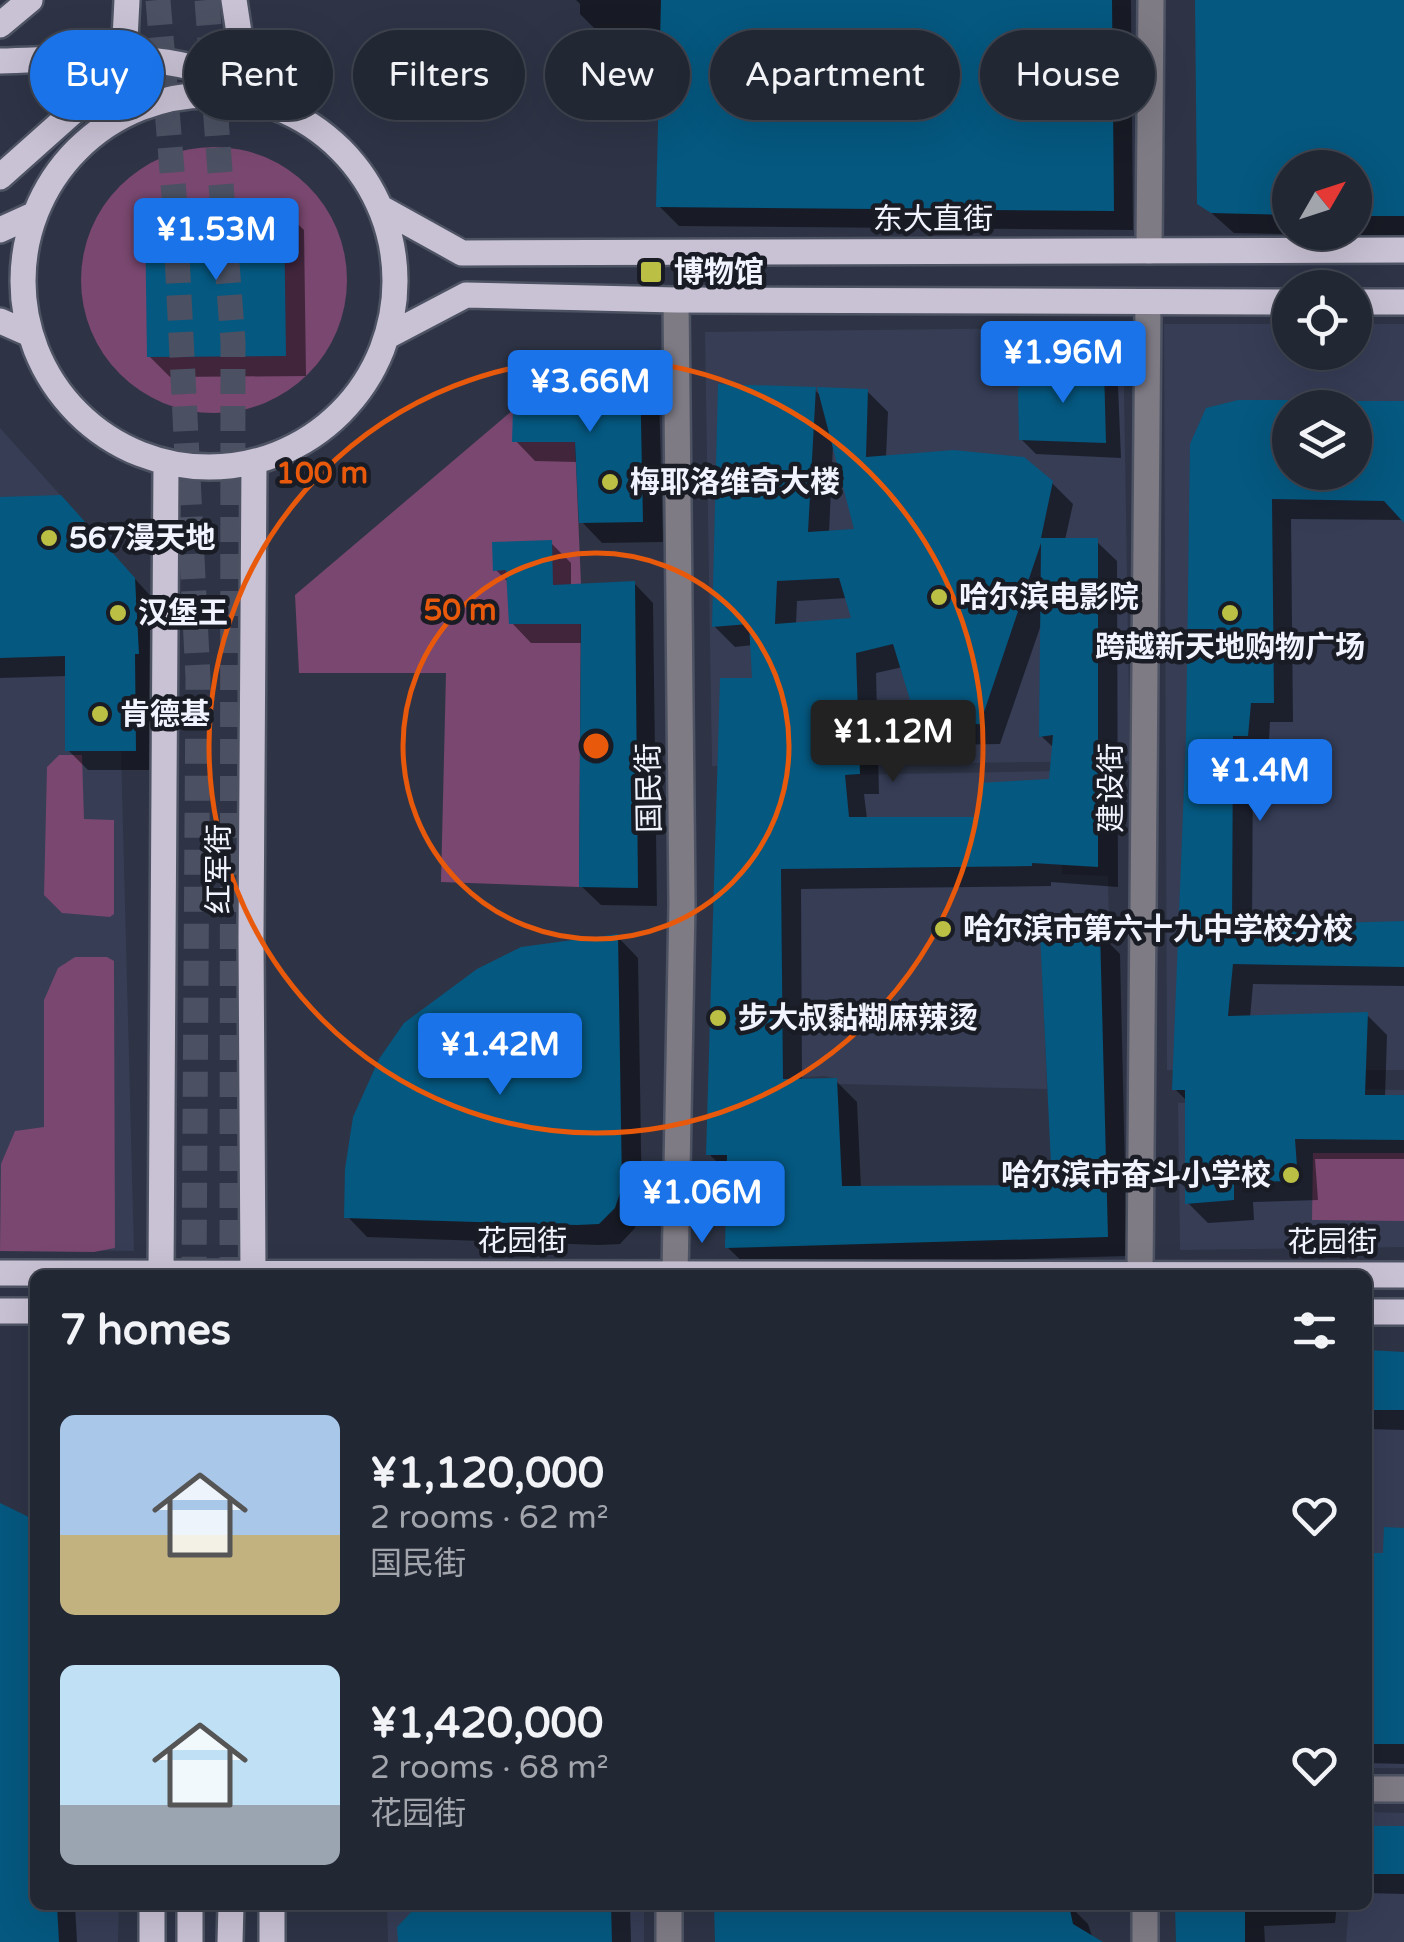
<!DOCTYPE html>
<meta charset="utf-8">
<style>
body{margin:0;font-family:"Varela Round","Noto Sans SC",sans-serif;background:#2e3340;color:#f1f3f6;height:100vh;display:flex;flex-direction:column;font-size:38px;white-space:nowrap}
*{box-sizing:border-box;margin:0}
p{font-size:32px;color:#a2a5ac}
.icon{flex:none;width:55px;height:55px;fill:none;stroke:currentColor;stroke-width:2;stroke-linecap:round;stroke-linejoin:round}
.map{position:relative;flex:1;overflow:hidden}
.side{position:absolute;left:30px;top:1270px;width:1342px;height:640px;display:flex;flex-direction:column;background:#222734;border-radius:15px;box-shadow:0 10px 40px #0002,0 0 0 2px #3f444f}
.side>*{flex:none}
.guide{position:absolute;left:30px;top:30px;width:1345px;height:90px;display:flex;gap:20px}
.needle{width:65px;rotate:51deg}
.tools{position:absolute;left:1272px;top:150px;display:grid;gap:20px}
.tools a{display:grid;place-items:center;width:100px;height:100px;border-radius:50%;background:#222734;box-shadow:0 10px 40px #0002,0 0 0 2px #3f444f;font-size:50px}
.price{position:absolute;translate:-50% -85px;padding:0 22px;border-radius:10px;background:#1a73e8;color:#fff;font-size:32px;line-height:65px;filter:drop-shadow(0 2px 5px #0008)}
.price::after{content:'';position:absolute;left:50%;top:60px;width:30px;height:22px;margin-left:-15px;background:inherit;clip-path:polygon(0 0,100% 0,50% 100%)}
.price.active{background:#222;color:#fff}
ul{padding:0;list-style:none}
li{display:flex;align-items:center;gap:30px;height:250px;padding:0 30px}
li span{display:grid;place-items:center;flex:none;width:280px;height:200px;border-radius:15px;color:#555}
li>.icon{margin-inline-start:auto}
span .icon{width:120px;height:120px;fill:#fffc;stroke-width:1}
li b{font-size:42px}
h2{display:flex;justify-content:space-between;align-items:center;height:120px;padding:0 30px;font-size:42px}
.pill{padding:0 35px;border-radius:45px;background:#222734;box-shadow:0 10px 40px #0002,0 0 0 2px #3f444f;font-size:35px;line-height:90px}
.pill.active{background:#1a73e8;color:#fff}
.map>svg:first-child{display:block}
.built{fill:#363d55;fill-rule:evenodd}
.green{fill:#79476f}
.shadow{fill:#0007;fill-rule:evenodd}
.building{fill:#055880;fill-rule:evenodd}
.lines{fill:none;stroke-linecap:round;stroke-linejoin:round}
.major-tunnel{stroke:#4b5162;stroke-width:25;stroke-dasharray:25 12;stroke-linecap:butt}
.minor-casing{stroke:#4d5363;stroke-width:30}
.major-casing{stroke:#4d5363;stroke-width:30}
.minor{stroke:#7f7b85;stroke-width:25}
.major{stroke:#c9c2d5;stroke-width:25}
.ring{fill:none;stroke:#e8590c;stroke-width:5}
.poi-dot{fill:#bbc045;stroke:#191c24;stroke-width:4}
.labels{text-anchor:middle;stroke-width:9;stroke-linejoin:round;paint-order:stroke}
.street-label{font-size:30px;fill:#f1f4fe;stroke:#191c24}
.poi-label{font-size:30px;font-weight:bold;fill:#f1f4fe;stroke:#191c24;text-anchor:start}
.centre{fill:#e8590c;stroke:#191c24;stroke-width:5}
.ring-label{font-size:30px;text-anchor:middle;font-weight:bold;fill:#e8590c;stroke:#191c24;stroke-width:9;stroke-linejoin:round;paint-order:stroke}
</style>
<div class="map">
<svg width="1404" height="1942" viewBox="0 0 1404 1942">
<rect width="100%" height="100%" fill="#2e3446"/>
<path class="built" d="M1164,324H1290V352H1355V324H1404V1070H1167ZM1290,408H1355V472H1290Z
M1123,327L1130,761L712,766L705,332Z
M0,428L116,557L134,1251L0,1250Z
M1060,771L1062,874L1108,876L1109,929L1041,934L1047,1089L838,1084L834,1078L824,1076L783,1079L780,776Z
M1250,1087L1404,1090V1247L1180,1250L1178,1103L1248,1102Z
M1368,1357H1404V1768H1368Z
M0,1809L35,1905H119L118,1942H0Z
M1368,1812L1404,1813V1942H1346L1349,1905H1368Z
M387,1905H644V1942H388Z"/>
<path class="green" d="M81 280a133 133 0 1 1 266 0a133 133 0 1 1-266 0Z
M513,410V441L575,442L581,584L579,887L441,882L446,673H299L295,595Z
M59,755H82L84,819L114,820V914L110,917L62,913L44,895L47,767Z
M75,957H107L114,961L115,1248L94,1252L0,1251L1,1164L15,1131L44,1127V1000L58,968Z
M1313,1153H1404V1221L1312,1220Z"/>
<path class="shadow" d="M576,0H1131L1133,230L679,226L659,206L663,35L600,34L580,14V4Z
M1198,0H1404V236L1234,233L1200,203ZM1290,168H1355V232H1290Z
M283,210L304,230L306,376L170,377L149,356Z
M1103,371L1118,386L1121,458L1036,454L1021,439Z
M639,373L659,393L663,542L602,543L582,522L578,462L535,461L515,440Z
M815,390L822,397L867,391L888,412L886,458L1052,483L1073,504L1065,540L1096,541L1117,561L1118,887L1051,882V886L801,889L802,1081H836L857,1102L861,1188L1054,1187L1099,933L1120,954L1127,1256L748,1267L727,1247L729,1174L709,1154L754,681L753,645L735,647L714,626ZM833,445L857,531L829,533ZM848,598L854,620L796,625L797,601ZM1042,622L1041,736L1054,748L1051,781L980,820L867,819L864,794H879L876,673L903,667L920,724L941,745L1000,744Z
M1239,402L1404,404V520L1291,519L1293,722H1270L1268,756L1253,755L1252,928L1404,923V986L1253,984L1250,1018L1367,1015L1387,1035L1385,1098H1404V1159H1315L1318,1200L1253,1202L1254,1220L1208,1223L1188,1203V1102L1175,1089ZM1290,408H1355V472H1290Z
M0,499L81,519L155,601V770H88L68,750L67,676L0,678Z
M551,543L571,563V587L634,583L653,603L657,906L601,905L581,886L583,643H531L512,623L509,583L496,570Z
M618,937L638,958L642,1208L635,1228L620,1244L599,1245L367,1237L347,1216Z
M1368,1353L1404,1354V1430L1368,1429Z
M0,1506L35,1523V1905H75L77,1942H0Z
M1404,1530V1764L1368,1763V1555L1385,1556Z
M1368,1828L1404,1829V1894L1368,1893Z
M421,1905H630L631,1942H400Z
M717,1905H1069L1088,1924L1094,1942H717Z
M1176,1905H1337L1335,1923L1264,1926L1265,1942H1176Z"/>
<path class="building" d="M661,0H1112L1114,211L656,207Z
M1195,0H1404V216H1355V168H1290V215L1211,213L1197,204Z
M284,207L286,356L147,357L145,211Z
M1104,368L1106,443L1019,440L1018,389L1034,370Z
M640,370L643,522L579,523L575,442H512L514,376Z
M718,384L816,387L808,532L854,529L817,387L868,389L866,457L954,450L1024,457L1053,481L1041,538H1098V867L1032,863V866L781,869L783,1079L837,1078L842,1186L1052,1185L1040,933L1100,930L1108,1237L725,1248L727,1155H706L720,678H752L749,624L712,627ZM1041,543L1039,737L1053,735L1049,779L978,783V817H849L845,775L860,774L856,653L893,644L918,726L980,724ZM839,578L851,618L775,624L777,581Z
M1238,400H1290V472H1355V401H1404V523L1384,501L1272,499L1274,703H1251L1248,736H1233L1232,926L1404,921V967L1233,964L1228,1016L1368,1012L1365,1095H1404V1140L1295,1139L1298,1181L1234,1182V1200L1185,1204V1090H1172L1186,737L1190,444L1206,408Z
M61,495L135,578L139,654H135L136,751H65V656L0,658V497Z
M552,540L553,585L635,581L638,888L579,887L581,624H509L506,570L493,571L492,542Z
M618,934L622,1187L615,1208L599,1224L577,1225L344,1218L345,1169L353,1117L379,1059L404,1023L477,969L521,947Z
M1368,1350L1404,1352V1410H1368Z
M0,1503L35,1520V1905H57L59,1942H0Z
M1384,1527L1404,1528V1744H1368V1553H1383Z
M1368,1826H1404V1874H1368Z
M418,1905H611L612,1942H398L397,1927Z
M714,1905H1069L1073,1924L1103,1942H715Z
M1175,1905H1245V1942H1176Z"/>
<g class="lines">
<path class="major-tunnel" d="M158,0L174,195L198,678L194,1275
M207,0L233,342L232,1275"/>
<defs>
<path id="minor" d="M1149,251L1151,0
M675,1275L682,904L676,300
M1140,1275L1148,302
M1368,1789H1404
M669,1942V1905
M1145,1942V1905"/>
<path id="major" d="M127,0L124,58L130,112
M234,0L241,46L279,102
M0,25L30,0
M0,61C86,59 183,46 259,95
M23 281a186 186 0 1 1 372 0a186 186 0 1 1-372 0Z
M0,177L83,103L124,58
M381,208L462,253L1404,250
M0,230L35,214
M1355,302H1404
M0,321L30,334
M388,336L466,295L676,300L1290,302
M0,1273L1404,1275
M161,1275L166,463
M253,1275L251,938L254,463
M0,1311H35
M1368,1312H1404
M272,1905V1942
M152,1942V1905
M190,1942V1905
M230,1942L231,1905"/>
</defs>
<use href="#minor" class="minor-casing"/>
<use href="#major" class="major-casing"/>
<use href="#minor" class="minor"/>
<use href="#major" class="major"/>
</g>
<g class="ring">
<circle cx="596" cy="746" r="193"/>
<circle cx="596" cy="746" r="387"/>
</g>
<g class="poi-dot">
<rect x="639" y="260" width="24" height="24" rx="5"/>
<circle cx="610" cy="482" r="10"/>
<circle cx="49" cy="538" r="10"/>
<circle cx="939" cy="597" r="10"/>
<circle cx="118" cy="613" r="10"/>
<circle cx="1230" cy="613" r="10"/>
<circle cx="100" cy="714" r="10"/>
<circle cx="943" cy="929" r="10"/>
<circle cx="718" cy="1018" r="10"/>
<circle cx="1291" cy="1175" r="10"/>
</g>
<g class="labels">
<g class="street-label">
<text x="933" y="229">东大直街</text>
<text transform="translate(649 788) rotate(-91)" y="10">国民街</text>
<text transform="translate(1111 788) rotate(-90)" y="10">建设街</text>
<text transform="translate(219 869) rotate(-90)" y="10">红军街</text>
<text x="522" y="1251">花园街</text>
<text x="1332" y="1252">花园街</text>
</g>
<g class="poi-label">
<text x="674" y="282">博物馆</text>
<text x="630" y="492">梅耶洛维奇大楼</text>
<text x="69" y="548">567漫天地</text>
<text x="959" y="607">哈尔滨电影院</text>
<text x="138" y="623">汉堡王</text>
<text x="1230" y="657" text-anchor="middle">跨越新天地购物广场</text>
<text x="120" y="724">肯德基</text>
<text x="963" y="939">哈尔滨市第六十九中学校分校</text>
<text x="738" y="1028">步大叔黏糊麻辣烫</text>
<text x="1271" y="1185" text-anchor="end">哈尔滨市奋斗小学校</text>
</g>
</g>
<circle cx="596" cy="746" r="15" class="centre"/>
<g class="ring-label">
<text x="322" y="483">100 m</text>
<text x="460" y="620">50 m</text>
</g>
</svg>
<div class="tools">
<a><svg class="needle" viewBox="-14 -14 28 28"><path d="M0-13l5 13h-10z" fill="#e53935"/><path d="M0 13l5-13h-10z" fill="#a2a5ac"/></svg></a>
<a><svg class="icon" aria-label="locate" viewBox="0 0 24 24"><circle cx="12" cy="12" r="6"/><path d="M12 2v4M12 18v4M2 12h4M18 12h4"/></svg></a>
<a><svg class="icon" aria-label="layers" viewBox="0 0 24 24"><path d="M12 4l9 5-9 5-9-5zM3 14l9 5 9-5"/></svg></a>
</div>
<b class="price" style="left:216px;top:283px">¥1.53M</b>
<b class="price" style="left:1063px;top:406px">¥1.96M</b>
<b class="price" style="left:590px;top:435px">¥3.66M</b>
<b class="price active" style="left:893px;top:785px">¥1.12M</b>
<b class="price" style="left:1260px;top:824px">¥1.4M</b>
<b class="price" style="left:500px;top:1098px">¥1.42M</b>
<b class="price" style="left:702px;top:1246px">¥1.06M</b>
<div class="guide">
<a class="pill active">Buy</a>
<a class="pill">Rent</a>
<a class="pill">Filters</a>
<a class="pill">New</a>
<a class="pill">Apartment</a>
<a class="pill">House</a>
</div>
<section class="side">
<h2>7 homes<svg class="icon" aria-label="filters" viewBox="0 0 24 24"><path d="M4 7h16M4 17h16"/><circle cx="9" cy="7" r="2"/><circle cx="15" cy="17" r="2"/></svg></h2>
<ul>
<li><span style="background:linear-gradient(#a9c7e8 60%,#c2b280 0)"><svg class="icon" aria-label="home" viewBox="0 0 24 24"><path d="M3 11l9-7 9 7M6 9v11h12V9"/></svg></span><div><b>¥1,120,000</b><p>2 rooms · 62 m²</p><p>国民街</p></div><svg class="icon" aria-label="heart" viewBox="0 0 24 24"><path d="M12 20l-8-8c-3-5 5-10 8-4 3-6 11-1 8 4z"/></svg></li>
<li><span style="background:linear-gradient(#bfe0f5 70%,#9aa5b1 0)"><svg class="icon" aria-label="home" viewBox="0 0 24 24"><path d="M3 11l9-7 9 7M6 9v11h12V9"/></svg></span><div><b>¥1,420,000</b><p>2 rooms · 68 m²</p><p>花园街</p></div><svg class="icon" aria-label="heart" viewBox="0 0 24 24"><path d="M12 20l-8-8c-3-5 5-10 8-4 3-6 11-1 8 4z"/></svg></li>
</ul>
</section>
</div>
